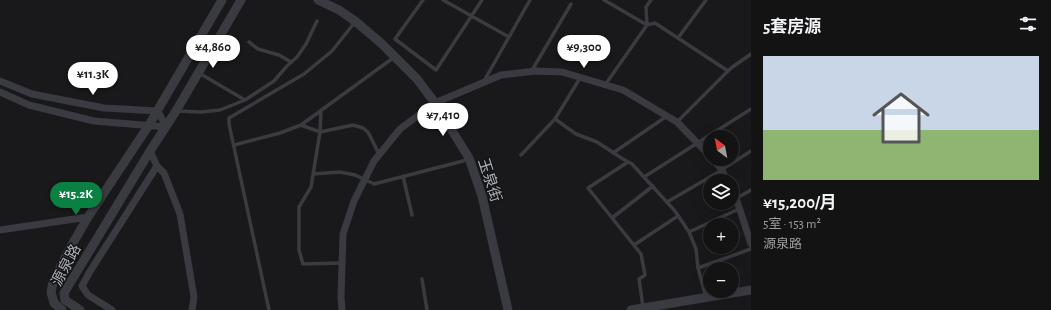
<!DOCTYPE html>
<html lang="zh">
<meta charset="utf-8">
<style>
body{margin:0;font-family:"Alegreya Sans","Noto Sans SC",sans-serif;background:#202022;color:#f1f3f6;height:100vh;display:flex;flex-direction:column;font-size:15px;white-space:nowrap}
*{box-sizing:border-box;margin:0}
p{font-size:13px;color:#9d9ea0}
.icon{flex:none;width:22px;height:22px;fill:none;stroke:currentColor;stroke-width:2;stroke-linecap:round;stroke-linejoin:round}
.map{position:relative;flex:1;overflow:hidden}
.panel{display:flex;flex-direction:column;background:#131314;width:300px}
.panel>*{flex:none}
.needle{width:26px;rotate:328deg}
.controls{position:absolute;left:703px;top:130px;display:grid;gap:8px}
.controls a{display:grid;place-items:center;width:36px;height:36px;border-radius:50%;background:#131314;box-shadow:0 4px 16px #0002,0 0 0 1px #323234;font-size:20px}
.price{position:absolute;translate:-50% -34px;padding:0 9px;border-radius:14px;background:#fff;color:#222;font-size:13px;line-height:26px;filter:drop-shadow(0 1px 2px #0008)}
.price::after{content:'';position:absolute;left:50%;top:24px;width:12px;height:9px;margin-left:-6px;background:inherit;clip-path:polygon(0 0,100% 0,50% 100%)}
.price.current{background:#0b8043;color:#fff}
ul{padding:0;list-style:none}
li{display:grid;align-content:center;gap:8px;height:212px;padding:0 12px}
li span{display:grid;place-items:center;height:124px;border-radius:0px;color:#555}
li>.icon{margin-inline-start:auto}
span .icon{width:72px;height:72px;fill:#fffc;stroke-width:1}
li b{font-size:17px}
h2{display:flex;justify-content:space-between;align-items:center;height:48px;padding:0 12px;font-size:17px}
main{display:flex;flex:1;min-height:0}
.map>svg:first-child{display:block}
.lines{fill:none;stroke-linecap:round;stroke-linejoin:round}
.service{stroke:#3a3b40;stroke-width:3.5}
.minor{stroke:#3a3b40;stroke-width:7}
.tertiary{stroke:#3a3b40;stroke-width:9}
.labels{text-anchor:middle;stroke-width:3;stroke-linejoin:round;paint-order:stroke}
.street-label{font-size:15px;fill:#acb0ba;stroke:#141416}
</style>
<main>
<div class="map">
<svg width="751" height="310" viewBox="0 0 751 310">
<rect width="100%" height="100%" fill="#19191b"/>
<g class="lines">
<path class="service" d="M423,0L395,39L436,70L482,0
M443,0L509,37
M604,0L647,25L655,23L728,71
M678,38L706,0
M249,42L258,49L279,55L291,62
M531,72L571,4
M199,73L245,100
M484,81L530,0
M605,85L647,25L646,7L651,0
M321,110L320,132L311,187L299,207V250L303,264L342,263
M177,111L201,112L220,110L245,100L274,81L287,66L297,57L306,44L317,21
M555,119L576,134L597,142L623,159L632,164L675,211L689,232L696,249L698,268L706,297
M677,122L731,68L751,54
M301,125L320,132L353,125L363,128L368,132L379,154
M234,145L280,133L301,125L393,58
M613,153L667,116
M521,155L555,119L580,78
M628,162L588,188L641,254L645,275L639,279L643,307
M313,174L340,172L355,175L374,184L463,161L469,158
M403,176L412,215
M644,177L751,109
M737,198L751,190
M667,202L722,170L726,167L751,151
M612,218L653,186
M689,232L739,209
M634,245L678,216
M698,268L751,249
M422,279L427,310
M269,310L229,124V118L304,74L332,51L355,22"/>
<path class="minor" d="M0,81L32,94L104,108L158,111L166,127
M0,92L29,105L94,121L166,127
M150,151L157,166L164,173L180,214L194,297L192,310
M713,159L722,170L727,181
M732,191L736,198L751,244
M0,230L88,217
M112,310L88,295L82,286L89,273L157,166
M342,310L341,297L343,234L354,201L374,161L400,129L435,103L501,75L535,71L562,72L623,90L677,122L710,156"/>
<path class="tertiary" d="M318,0L339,10L355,21L382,44L417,79L435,103L469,158L482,196L508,310
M62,310L54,303L51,292L53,282L69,250L88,217L149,125L222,0
M80,310L65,300L64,293L150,151L176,111L241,0
M631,310L751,290"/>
</g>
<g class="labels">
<g class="street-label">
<text transform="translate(490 180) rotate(72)" y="5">玉泉街</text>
<text transform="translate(66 265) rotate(-62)" y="5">源泉路</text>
</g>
</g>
</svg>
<div class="controls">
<a><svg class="needle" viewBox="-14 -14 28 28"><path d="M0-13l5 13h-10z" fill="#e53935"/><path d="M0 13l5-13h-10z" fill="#9d9ea0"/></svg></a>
<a><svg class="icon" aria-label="layers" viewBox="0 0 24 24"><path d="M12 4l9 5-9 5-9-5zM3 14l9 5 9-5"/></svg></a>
<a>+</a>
<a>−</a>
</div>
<b class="price" style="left:213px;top:69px">¥4,860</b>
<b class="price" style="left:584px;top:69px">¥9,300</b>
<b class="price" style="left:93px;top:96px">¥11.3K</b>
<b class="price" style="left:443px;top:137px">¥7,410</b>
<b class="price current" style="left:76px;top:216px">¥15.2K</b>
</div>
<section class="panel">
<h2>5套房源<svg class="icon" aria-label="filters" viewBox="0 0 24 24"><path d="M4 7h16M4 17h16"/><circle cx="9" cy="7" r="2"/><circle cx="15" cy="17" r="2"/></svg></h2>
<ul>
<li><span style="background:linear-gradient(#c9d6e8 60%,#8fb573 0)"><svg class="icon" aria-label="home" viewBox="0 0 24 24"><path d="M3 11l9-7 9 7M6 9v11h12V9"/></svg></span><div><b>¥15,200/月</b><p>5室 · 153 m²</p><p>源泉路</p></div></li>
</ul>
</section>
</main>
